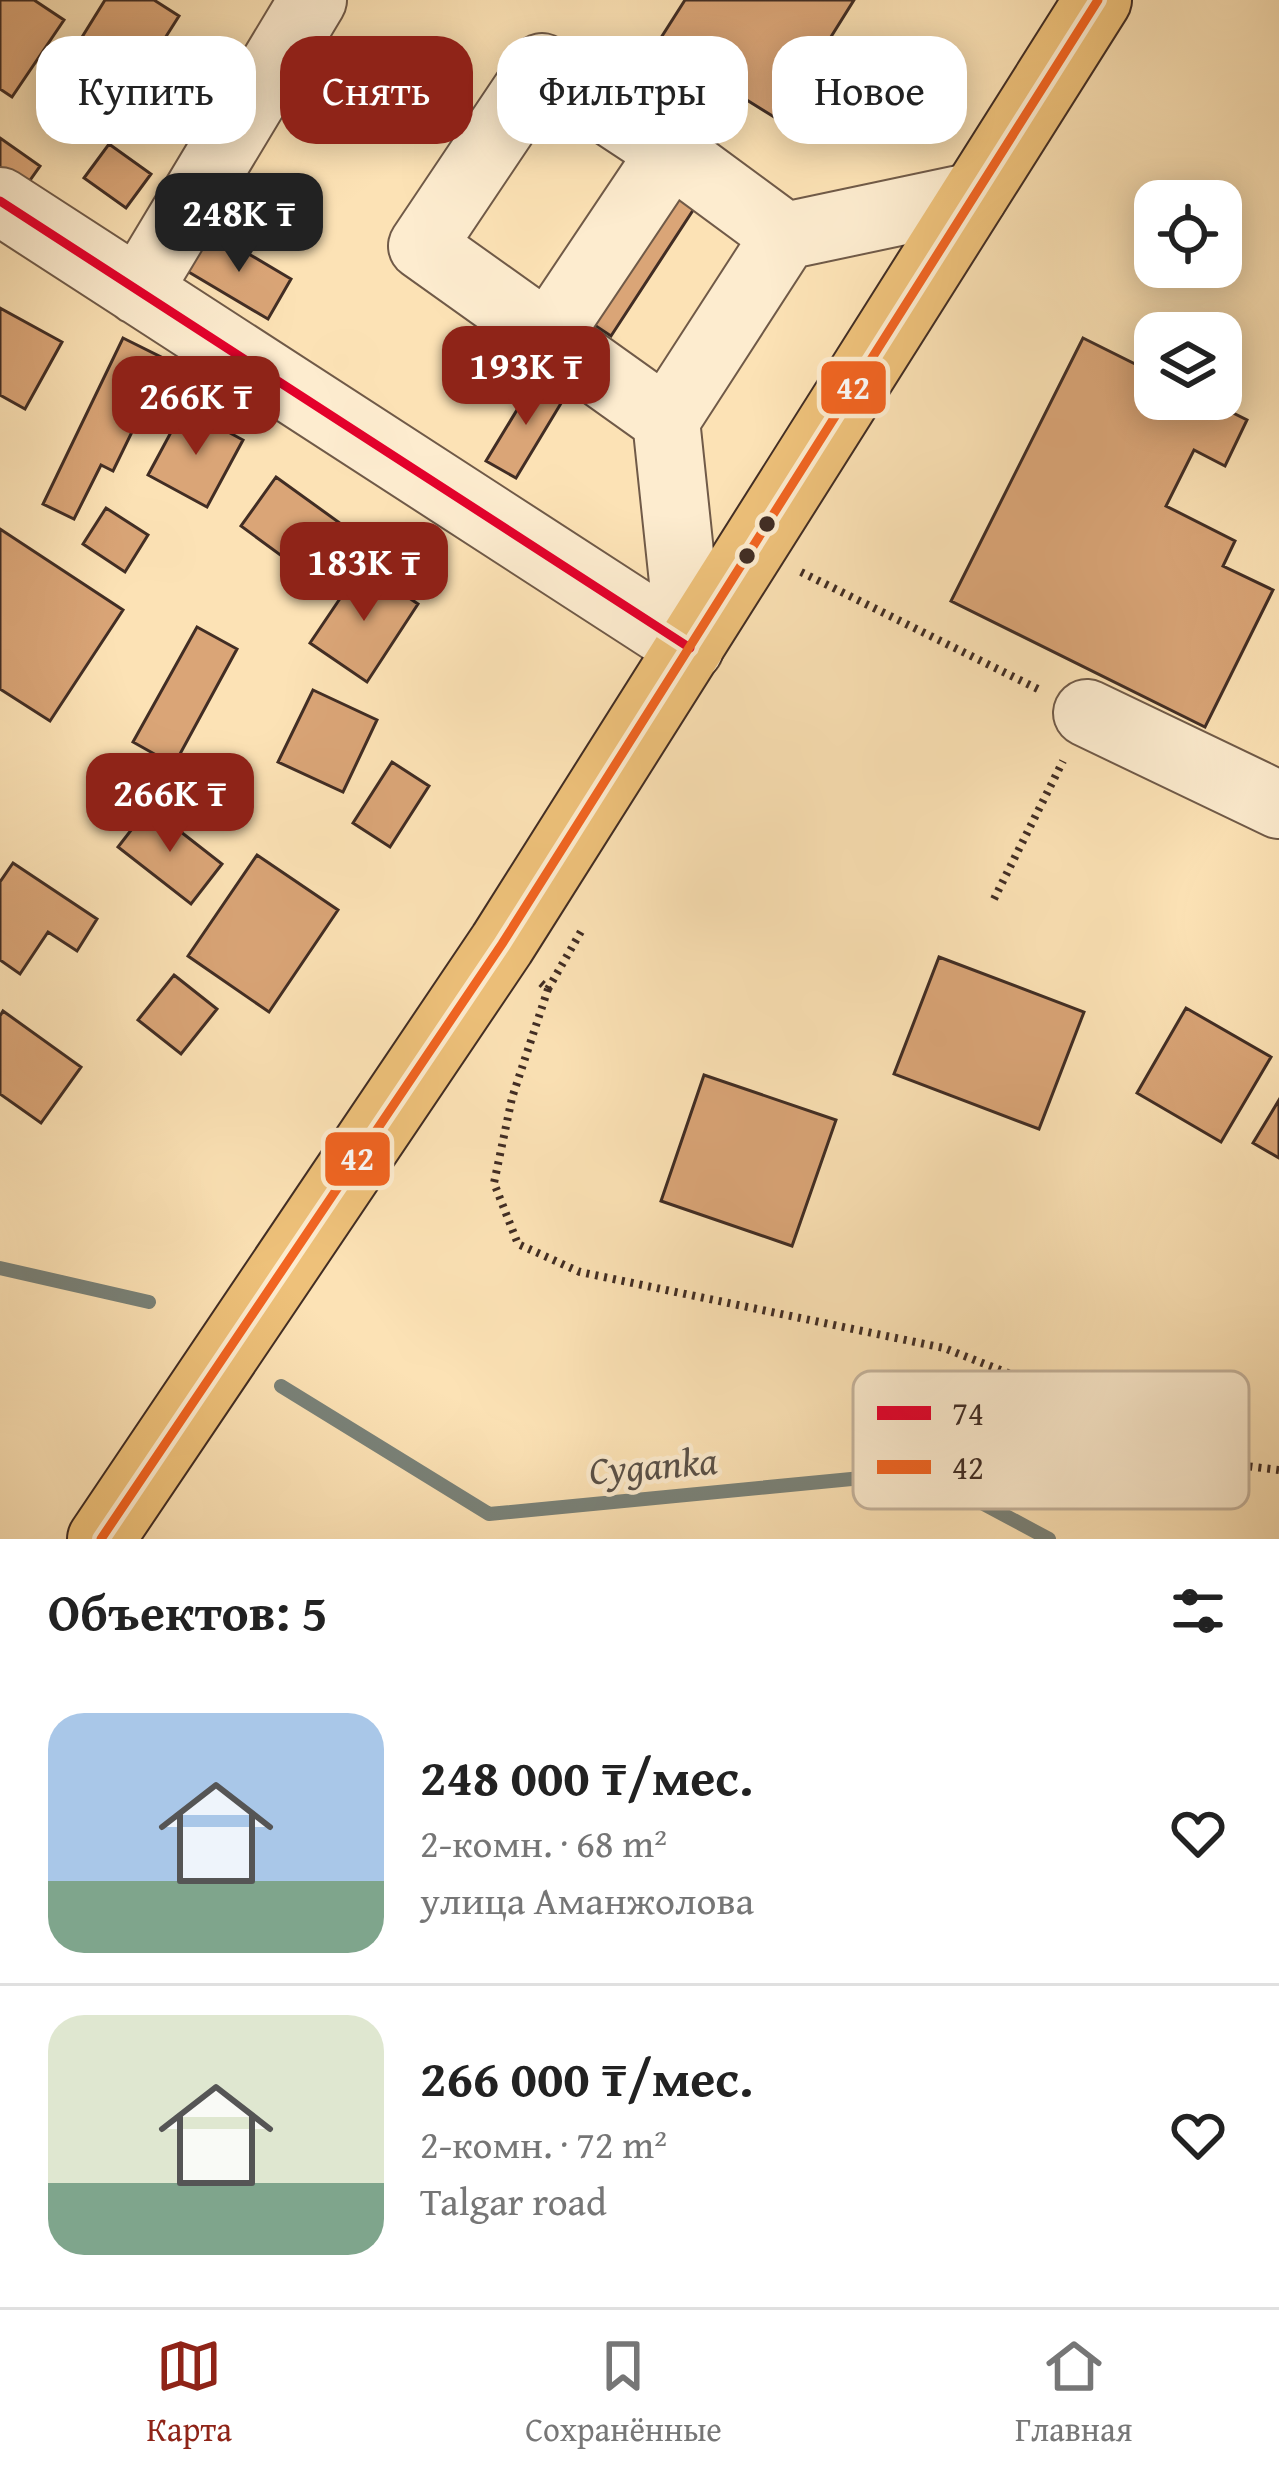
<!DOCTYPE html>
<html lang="ru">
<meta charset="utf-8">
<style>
body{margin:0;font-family:"Gentium Book Plus",serif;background:#f2f2f2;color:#222;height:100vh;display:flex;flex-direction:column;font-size:45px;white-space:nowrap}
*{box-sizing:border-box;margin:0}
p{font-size:39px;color:#767676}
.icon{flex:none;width:66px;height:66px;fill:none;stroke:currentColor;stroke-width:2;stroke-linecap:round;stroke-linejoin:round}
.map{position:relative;height:1539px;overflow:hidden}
.sheet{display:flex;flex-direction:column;background:#fff;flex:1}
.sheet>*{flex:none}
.top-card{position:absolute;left:36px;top:36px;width:1209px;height:108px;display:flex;gap:24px}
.controls{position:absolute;left:1134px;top:180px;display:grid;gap:24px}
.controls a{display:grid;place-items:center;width:108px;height:108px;border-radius:24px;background:#fff;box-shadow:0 6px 30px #0003;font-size:60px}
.price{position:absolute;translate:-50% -102px;padding:0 27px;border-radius:24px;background:#8f2418;color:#fff;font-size:39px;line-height:78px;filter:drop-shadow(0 3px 6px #0008)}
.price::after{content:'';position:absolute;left:50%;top:72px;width:36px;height:27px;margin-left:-18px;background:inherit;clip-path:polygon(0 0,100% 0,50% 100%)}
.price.on{background:#222;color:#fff}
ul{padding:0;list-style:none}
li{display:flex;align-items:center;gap:36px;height:300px;padding:0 48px}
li+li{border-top:3px solid #e0e0e0}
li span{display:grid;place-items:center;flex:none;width:336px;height:240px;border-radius:36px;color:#555}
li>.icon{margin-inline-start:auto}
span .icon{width:144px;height:144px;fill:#fffc;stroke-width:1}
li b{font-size:51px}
h2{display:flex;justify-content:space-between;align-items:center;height:144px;padding:0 48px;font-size:51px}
.tag{padding:0 42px;border-radius:36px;background:#fff;box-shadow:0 6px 30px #0003;font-size:42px;line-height:108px}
.tag.on{background:#8f2418;color:#fff}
.tabs{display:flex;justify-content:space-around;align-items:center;height:168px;border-top:3px solid #e0e0e0;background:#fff;font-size:33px;color:#767676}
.tabs a{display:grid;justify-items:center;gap:6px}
.tabs .on{color:#8f2418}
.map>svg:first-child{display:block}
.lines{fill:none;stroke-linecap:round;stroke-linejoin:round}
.stream{stroke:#7a837a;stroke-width:14}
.building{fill:#daa577;stroke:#412d24;stroke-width:3}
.minor-casing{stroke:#705a48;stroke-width:70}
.major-casing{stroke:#412d24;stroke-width:70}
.path{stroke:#412d24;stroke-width:8;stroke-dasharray:3 6;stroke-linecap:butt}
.minor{stroke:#fdeccf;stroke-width:66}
.major{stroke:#eec17a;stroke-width:66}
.bus-1-casing{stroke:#fdeccf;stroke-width:18}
.bus-2-casing{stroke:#fdeccf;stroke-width:18}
.bus-1{stroke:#e4002b;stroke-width:9}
.bus-2{stroke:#f26522;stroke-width:9}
.bus-dot{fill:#412d24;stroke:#fdeccf;stroke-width:4.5}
.labels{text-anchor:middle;stroke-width:9;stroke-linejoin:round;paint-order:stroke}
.water-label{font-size:39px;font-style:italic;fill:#595148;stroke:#fdeccf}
.key{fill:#fdeccf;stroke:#c5b39c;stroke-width:3}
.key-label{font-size:33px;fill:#412d24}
.line-badge{stroke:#fdeccf;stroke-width:4.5}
.badge-label{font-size:33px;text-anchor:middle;font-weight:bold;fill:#fff}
</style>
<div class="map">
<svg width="1279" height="1539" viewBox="0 0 1279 1539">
<rect width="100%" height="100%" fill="#fce2b5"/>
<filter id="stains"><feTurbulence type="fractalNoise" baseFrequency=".00167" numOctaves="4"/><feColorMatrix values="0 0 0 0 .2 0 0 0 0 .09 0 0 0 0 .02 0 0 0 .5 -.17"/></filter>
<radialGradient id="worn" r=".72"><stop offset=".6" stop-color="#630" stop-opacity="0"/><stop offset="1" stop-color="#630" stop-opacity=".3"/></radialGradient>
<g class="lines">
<path class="stream" d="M0,1268L149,1302
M281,1386L489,1514L924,1472L1049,1539"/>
</g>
<path class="building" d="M0,0H34L64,20L12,97L0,89Z
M105,0H154L179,16L134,87L74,50Z
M685,0H854L779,120L657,44Z
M0,138L40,166L16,200L0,189Z
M109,144L151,174L126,208L84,178Z
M647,158L703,195L611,336L555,299Z
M210,231L291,279L268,319L187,271Z
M0,308L62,342L25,409L0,395Z
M123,338L167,360L113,471L101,465L74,519L43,504Z
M1083,338L1155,374V399H1205L1247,420L1225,466L1194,450L1166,506L1235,541L1223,566L1273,590L1205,727L951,601Z
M537,377L566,395L516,478L486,461Z
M184,408L243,440L207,507L148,475Z
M276,477L355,534L320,584L241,526Z
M106,508L148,535L125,572L83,544Z
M0,529L123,610L50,721L0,689Z
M362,566L418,604L367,682L310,643Z
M197,627L237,649L174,765L133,742Z
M313,690L377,720L343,792L278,762Z
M392,762L429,786L390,847L353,823Z
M149,807L222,864L191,904L118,847Z
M257,855L338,910L269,1012L188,956Z
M13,863L97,919L77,951L48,932L20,974L0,960V882Z
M939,957L1084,1012L1039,1129L894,1074Z
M174,975L217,1009L181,1054L138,1020Z
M1186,1008L1271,1057L1221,1142L1137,1093Z
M3,1011L81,1067L41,1123L0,1094V1016Z
M704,1075L836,1120L792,1246L661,1201Z
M1279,1100V1158L1253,1143Z"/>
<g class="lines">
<defs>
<path id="minor" d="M0,201L690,648
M138,291L313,0
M549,334L671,152
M666,420L422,246L542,67L671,152L785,236
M690,648L666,420L785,236L974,196
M1087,713L1279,805"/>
<path id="major" d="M101,1539L502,944L1098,0"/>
</defs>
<use href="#minor" class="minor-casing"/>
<use href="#major" class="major-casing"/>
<path class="path" d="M801,572L1040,690
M994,899L1063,761
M541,983L548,989L512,1098L494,1183L518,1244L580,1272L944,1348L1246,1466L1279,1470
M548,989L583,928"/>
<use href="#minor" class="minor"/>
<use href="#major" class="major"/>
<defs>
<path id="bus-1" d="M0,201L690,648"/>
<path id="bus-2" d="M101,1539L502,944L1098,0"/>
</defs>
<use href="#bus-1" class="bus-1-casing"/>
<use href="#bus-2" class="bus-2-casing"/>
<use href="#bus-1" class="bus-1"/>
<use href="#bus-2" class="bus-2"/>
</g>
<g class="bus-dot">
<circle cx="767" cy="524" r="10"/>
<circle cx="747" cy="556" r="10"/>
</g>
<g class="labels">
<g class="water-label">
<text transform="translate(653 1465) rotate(-5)" y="14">Cyganka</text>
</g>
</g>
<rect x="853" y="1371" width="396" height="138" rx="18" class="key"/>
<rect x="877" y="1406" width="54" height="14" fill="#e4002b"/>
<rect x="877" y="1460" width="54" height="14" fill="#f26522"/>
<g class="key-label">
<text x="952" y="1425">74</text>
<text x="952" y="1479">42</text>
</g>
<g class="line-badge">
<rect x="819" y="359" width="69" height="57" rx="12" fill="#f26522"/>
<rect x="323" y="1130" width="69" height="58" rx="12" fill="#f26522"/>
</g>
<g class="badge-label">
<text x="853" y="399">42</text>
<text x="357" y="1170">42</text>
</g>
<rect width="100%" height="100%" filter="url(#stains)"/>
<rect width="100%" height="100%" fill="url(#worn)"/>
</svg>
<div class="controls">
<a><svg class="icon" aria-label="locate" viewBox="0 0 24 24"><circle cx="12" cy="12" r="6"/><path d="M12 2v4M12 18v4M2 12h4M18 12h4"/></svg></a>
<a><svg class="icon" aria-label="layers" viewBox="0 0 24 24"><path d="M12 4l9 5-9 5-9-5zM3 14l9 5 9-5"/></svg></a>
</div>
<b class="price on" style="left:239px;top:275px">248K ₸</b>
<b class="price" style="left:526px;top:428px">193K ₸</b>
<b class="price" style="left:196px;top:458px">266K ₸</b>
<b class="price" style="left:364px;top:624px">183K ₸</b>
<b class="price" style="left:170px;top:855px">266K ₸</b>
<div class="top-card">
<a class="tag">Купить</a>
<a class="tag on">Снять</a>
<a class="tag">Фильтры</a>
<a class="tag">Новое</a>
</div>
</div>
<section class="sheet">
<h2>Объектов: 5<svg class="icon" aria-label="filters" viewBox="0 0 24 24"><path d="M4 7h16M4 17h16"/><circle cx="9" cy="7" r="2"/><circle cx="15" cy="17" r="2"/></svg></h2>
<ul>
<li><span style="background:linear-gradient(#a9c7e8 70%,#7fa58c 0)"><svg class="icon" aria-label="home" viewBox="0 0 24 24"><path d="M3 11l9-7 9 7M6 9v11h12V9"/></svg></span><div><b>248 000 ₸/мес.</b><p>2-комн. · 68 m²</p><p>улица Аманжолова</p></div><svg class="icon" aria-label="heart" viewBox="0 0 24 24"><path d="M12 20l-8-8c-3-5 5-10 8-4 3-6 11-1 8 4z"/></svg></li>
<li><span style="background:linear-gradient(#dfe7d0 70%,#7fa58c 0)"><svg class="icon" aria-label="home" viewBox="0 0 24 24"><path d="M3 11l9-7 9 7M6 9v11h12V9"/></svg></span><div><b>266 000 ₸/мес.</b><p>2-комн. · 72 m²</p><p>Talgar road</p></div><svg class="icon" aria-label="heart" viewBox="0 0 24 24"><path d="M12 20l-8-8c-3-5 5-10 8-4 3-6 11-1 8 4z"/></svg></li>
</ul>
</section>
<nav class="tabs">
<a class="on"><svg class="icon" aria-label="map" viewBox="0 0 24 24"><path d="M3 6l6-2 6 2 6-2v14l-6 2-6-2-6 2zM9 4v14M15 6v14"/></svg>Карта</a>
<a><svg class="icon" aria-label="saved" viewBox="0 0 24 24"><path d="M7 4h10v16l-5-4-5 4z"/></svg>Сохранённые</a>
<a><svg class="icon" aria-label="home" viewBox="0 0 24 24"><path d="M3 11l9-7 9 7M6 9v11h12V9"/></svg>Главная</a>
</nav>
